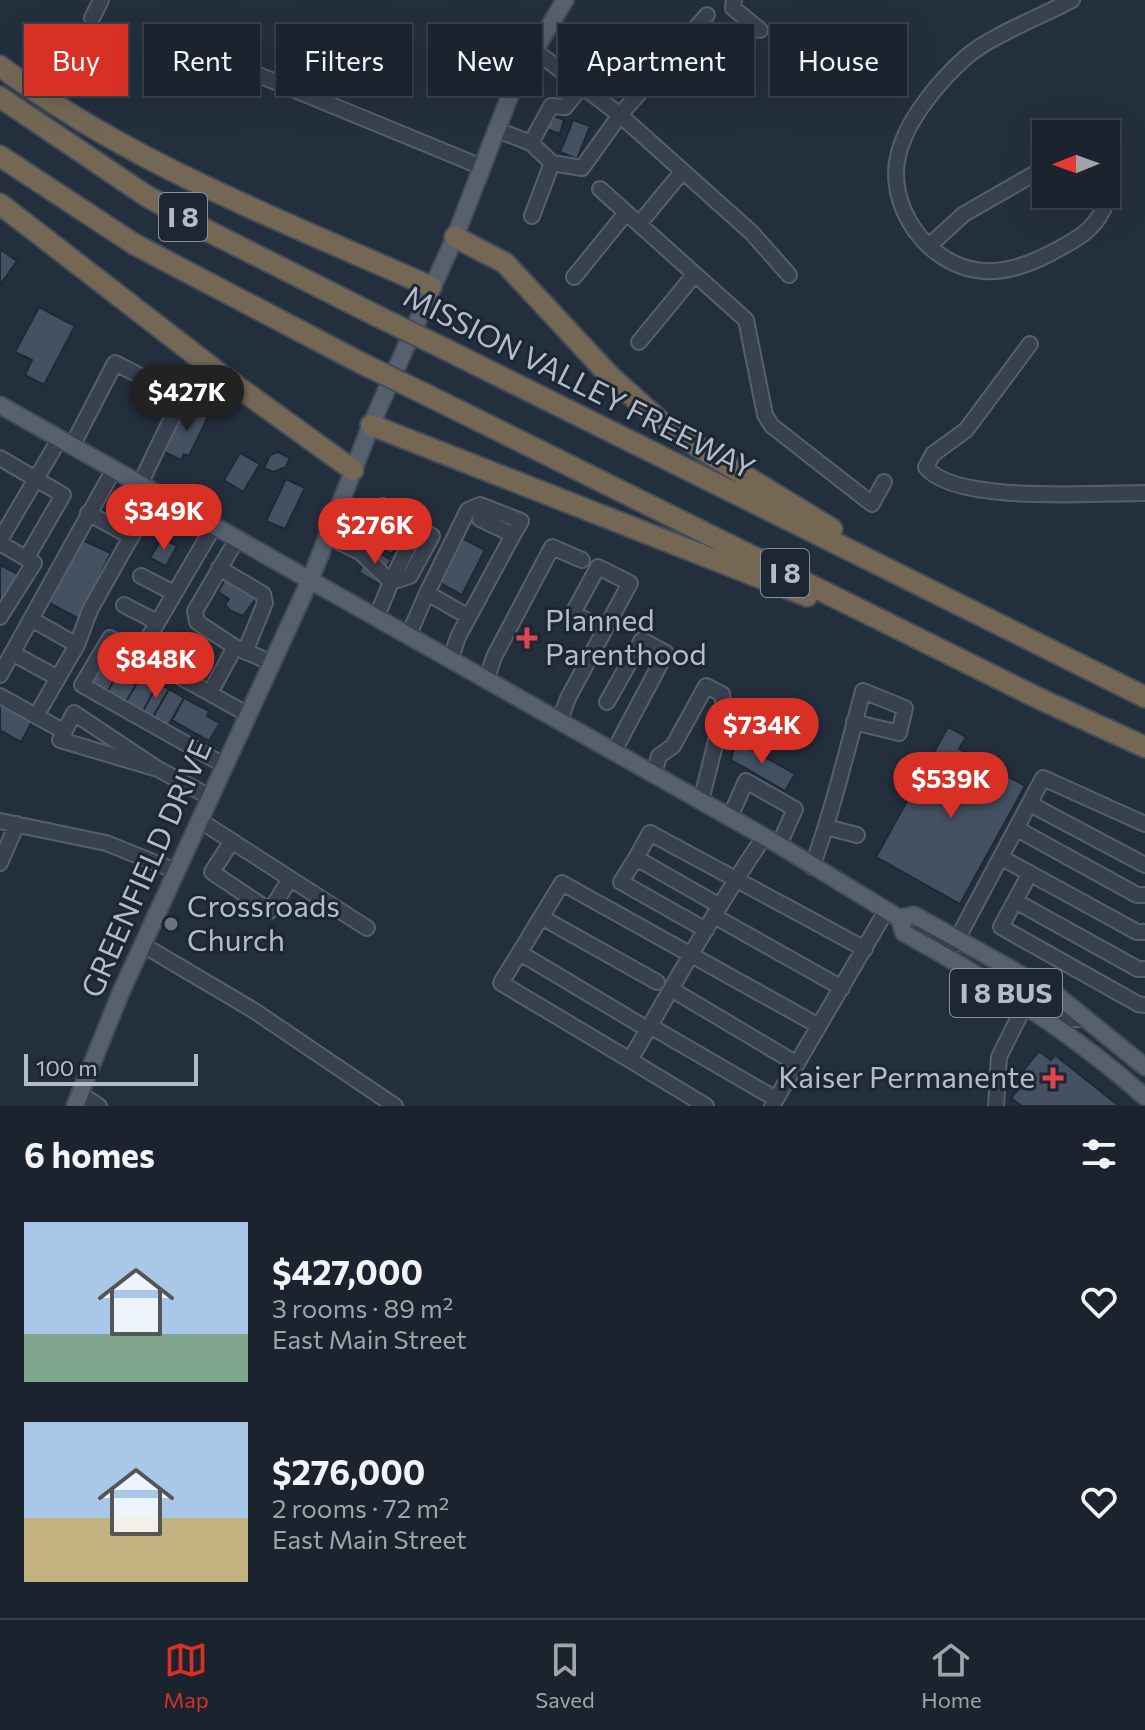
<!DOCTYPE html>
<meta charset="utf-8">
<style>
body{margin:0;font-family:Commissioner,sans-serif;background:#282f3a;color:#f1f3f6;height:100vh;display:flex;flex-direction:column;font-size:30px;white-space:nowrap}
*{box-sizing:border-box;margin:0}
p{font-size:26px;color:#a0a4aa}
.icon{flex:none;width:44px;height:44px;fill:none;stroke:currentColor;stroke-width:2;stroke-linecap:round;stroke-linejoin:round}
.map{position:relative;height:1106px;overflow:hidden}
.sheet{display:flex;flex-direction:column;background:#1b232e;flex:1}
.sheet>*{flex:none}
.banner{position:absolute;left:24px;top:24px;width:1098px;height:72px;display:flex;gap:16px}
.needle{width:52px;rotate:269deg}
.buttons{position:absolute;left:1032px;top:120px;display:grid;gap:16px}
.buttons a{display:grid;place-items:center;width:88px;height:88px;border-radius:0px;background:#1b232e;box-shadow:0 8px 32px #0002,0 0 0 2px #39404a;font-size:40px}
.scale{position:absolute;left:24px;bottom:20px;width:174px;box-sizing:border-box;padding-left:8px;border:4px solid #b4bcc9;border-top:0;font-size:22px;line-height:28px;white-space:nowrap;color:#b4bcc9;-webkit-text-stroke:6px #1d2633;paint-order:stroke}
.price{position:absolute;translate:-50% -68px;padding:0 18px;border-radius:28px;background:#d93025;color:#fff;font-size:26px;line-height:52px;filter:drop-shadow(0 2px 4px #0008)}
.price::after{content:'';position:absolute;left:50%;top:48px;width:24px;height:18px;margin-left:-12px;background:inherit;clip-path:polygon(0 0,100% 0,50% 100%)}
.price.active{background:#222;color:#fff}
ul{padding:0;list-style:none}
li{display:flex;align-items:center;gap:24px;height:200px;padding:0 24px}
li span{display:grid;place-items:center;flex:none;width:224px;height:160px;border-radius:0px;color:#555}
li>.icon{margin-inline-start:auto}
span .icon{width:96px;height:96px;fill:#fffc;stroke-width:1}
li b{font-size:34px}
h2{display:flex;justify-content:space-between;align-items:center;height:96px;padding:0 24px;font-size:34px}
.chip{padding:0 28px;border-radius:0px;background:#1b232e;box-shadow:0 8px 32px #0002,0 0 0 2px #39404a;font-size:28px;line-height:72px}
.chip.active{background:#d93025;color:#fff}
.tab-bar{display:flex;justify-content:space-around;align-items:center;height:112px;border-top:2px solid #39404a;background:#1b232e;font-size:22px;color:#a0a4aa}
.tab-bar a{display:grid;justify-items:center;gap:4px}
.tab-bar .active{color:#d93025}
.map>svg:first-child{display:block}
.building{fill:#455162;stroke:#1f2835;stroke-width:2}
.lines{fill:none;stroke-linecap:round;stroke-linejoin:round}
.minor-casing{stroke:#565f6c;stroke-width:18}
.major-casing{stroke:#414a57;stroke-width:20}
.highway-casing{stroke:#434c59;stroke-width:24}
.minor{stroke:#38414e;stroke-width:14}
.major{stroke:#56606e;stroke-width:16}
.highway{stroke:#746855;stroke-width:20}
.highway-bridge-casing{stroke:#434c59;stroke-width:24;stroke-linecap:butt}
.highway-bridge{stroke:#746855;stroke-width:20}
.health-dot{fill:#e0444e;stroke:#1d2633;stroke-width:3}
.worship-dot{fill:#6b7280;stroke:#1d2633;stroke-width:3}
.labels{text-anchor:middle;stroke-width:6;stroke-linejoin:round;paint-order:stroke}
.shield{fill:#1d2633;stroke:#878f9c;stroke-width:2}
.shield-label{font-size:28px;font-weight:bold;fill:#b4bcc9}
.street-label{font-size:30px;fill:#b4bcc9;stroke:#1d2633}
.poi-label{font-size:30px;fill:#b4bcc9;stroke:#1d2633;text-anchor:start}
</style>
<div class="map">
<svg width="1145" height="1106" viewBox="0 0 1145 1106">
<rect width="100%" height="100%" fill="#242f3e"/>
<path class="building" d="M541,111L564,120L560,134L535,125Z
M573,120L590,126L577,159L560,152Z
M0,249L17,261L0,285Z
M39,307L75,326L44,385L25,375L32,360L15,352Z
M187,404L209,415L189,456L184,454L181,460L164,452Z
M278,452L290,458L286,467L273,472L264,468L270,455Z
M240,453L260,464L243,492L224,480Z
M286,479L305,488L285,529L266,521Z
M386,526L398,533L396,537L400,539L392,554L376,546Z
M460,537L485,550L462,595L437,581Z
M162,538L177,546L166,566L150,558Z
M82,540L111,553L79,619L46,601Z
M373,549L391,560L377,583L359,572Z
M0,565L20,575L0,604Z
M226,577L257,597L243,616L231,611L225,605L229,599L218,592Z
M183,631L207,643L194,665L171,651Z
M105,653L123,664L108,691L88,680Z
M123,664L142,674L126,702L108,691Z
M142,674L158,683L143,711L126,702Z
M158,683L169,689L153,717L143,711Z
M169,689L184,698L168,726L153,717Z
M184,698L209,711L207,716L220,723L209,741L172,720Z
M0,704L32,722L21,742L0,730Z
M948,727L966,737L959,749L1025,786L960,904L876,857Z
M736,741L795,774L785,791L731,760Z
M1039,1051L1051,1060L1055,1055L1119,1106H1022L1011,1098L1025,1081L1019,1076Z"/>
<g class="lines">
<defs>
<path id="minor" d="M734,0L733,8L760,30
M1072,0C1042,16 988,37 965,58C939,81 908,119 899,152C884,205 928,267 983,271C1008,273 1032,263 1053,252C1065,245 1079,239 1089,229C1104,215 1115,188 1106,169
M92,18L101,0
M534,50L620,115L752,233L789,275
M222,60L482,167
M497,130L531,143
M552,163L531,143L551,106L565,107L582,86
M600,189L639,224L682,172
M532,216L552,163L582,168L620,115L707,15
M639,224L746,320L765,415L772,426L872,504L884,482
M930,245L964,214L1046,167
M574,277L626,213
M639,342L695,274
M1030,344L966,430L933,454L926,467C953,504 1098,493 1145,493
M72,446L115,363L182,397L140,484
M0,458L63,495L26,559
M88,513L131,537L156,493
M326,536L360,552L383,506L432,536L410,576L391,582L377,616
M0,540L60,438
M0,543L34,563L0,617
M360,552L391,582L414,535L403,524
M219,568L263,594L265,603L245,652
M141,576L174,593
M427,593L468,510L480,505L521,521L513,535
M124,605L157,622
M31,619L114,469
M409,634L427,593L469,617
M77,645L90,610L131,537
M235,647L197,622L195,611L237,539
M12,653L58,678
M139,654L214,526
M451,658L458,637L513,535L480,519
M0,675L31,619L77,645L36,716
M487,678L494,657L552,547L582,560
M210,693L235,647L270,662
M0,696L65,732
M607,702L642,640L666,653L614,751
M560,720L568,698L630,583L598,567L573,613L604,630
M224,765L82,685L110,638L247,714
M158,769L60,740L74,713L158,769L210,797
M654,774L659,756L673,746L706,686L722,694L724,709L701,801
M1030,804L1145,865
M730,817L746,781L795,809L779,845
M199,820L367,928
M0,821L106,843L176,871
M826,827L857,835
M1017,829L1137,895H1145
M764,837C715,909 674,985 630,1060L501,983L562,883L819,1026
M232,841L212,872L270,911L290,879
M636,858L650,833L865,949
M1002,858L1137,932H1145
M0,863L17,824
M812,867C833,810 847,750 863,691L905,708L899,733L854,722
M1030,873L1001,927L1138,1004L1145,1005
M1015,901L1138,969H1145
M714,916L842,988
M541,917L657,982
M706,930L621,882L636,858L720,906
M907,935L921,932L954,945L1043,778L1145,824
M143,945L253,1010L395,1106
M520,953L639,1024
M671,989L797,1064
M650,1026L776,1099
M630,1060L706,1106
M79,1093L99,1106
M772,1106L886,911
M996,1106L999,1057L1028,999H1035L1066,1019H1087"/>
<path id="major" d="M0,405L779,845L899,918L904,933C990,980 1072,1032 1145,1097
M899,918L914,915L1054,993L1145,1067
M75,1106L121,992L311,578L371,425L455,237L514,85L565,0"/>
<path id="highway" d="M0,66C130,164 284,221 431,287
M0,97L145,195L210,232L379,317
M0,156L134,244L361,363
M0,204L224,377L353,470
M455,237L505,263L610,376L670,430L832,529
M445,349L1145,697
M427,395L1040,699L1145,747
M371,425L807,596"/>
</defs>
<use href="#minor" class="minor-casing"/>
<use href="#major" class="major-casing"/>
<use href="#highway" class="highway-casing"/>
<use href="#minor" class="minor"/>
<use href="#major" class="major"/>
<use href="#highway" class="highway"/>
<defs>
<path id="highway-bridge" d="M379,317L445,349
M361,363L427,395"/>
</defs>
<use href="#highway-bridge" class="highway-bridge-casing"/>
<use href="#highway-bridge" class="highway-bridge"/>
</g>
<g class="health-dot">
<path d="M523 626h8v8h8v8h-8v8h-8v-8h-8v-8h8z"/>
<path d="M1049 1066h8v8h8v8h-8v8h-8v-8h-8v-8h8z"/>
</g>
<circle class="worship-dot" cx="171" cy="924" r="8"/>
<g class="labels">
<g class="shield">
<rect x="159" y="193" width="48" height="48" rx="6"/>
<rect x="761" y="549" width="48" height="48" rx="6"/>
<rect x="950" y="969" width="112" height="48" rx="6"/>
</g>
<g class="shield-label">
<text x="183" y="227">I 8</text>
<text x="785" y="583">I 8</text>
<text x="1006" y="1003">I 8 BUS</text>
</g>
<g class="street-label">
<text transform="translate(579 383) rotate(27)" y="10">MISSION VALLEY FREEWAY</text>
<text transform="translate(147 869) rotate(-66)" y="10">GREENFIELD DRIVE</text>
</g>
<g class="poi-label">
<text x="545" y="631">Planned<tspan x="545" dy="34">Parenthood</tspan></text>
<text x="187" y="917">Crossroads<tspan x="187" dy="34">Church</tspan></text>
<text x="1035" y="1088" text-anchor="end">Kaiser Permanente</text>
</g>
</g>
</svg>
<div class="buttons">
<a><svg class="needle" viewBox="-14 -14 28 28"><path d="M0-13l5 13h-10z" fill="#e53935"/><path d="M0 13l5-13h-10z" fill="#a0a4aa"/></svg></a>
</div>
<div class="scale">100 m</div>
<b class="price active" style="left:187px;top:433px">$427K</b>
<b class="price" style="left:164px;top:552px">$349K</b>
<b class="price" style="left:375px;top:566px">$276K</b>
<b class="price" style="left:156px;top:700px">$848K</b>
<b class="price" style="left:762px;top:766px">$734K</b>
<b class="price" style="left:951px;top:820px">$539K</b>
<div class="banner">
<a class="chip active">Buy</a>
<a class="chip">Rent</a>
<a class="chip">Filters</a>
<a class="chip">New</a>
<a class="chip">Apartment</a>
<a class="chip">House</a>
</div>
</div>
<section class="sheet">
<h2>6 homes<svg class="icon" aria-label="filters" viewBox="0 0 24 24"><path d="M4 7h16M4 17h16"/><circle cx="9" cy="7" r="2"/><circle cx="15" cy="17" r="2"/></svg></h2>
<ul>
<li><span style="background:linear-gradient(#a9c7e8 70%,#7fa58c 0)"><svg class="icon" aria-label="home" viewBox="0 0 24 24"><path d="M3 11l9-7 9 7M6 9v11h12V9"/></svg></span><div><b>$427,000</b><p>3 rooms · 89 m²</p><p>East Main Street</p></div><svg class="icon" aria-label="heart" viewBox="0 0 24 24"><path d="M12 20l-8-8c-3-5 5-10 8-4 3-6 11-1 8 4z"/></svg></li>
<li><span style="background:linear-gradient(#a9c7e8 60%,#c2b280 0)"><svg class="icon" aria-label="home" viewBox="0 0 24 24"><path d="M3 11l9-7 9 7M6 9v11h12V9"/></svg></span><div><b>$276,000</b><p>2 rooms · 72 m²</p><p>East Main Street</p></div><svg class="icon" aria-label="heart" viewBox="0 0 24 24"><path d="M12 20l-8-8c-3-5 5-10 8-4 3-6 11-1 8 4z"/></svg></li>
</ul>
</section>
<nav class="tab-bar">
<a class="active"><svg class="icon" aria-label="map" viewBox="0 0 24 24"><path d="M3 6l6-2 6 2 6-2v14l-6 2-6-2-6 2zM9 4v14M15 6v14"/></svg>Map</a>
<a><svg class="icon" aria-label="saved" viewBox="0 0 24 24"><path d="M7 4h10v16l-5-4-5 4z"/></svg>Saved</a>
<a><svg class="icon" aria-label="home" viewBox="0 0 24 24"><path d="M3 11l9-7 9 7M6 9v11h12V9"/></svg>Home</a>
</nav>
